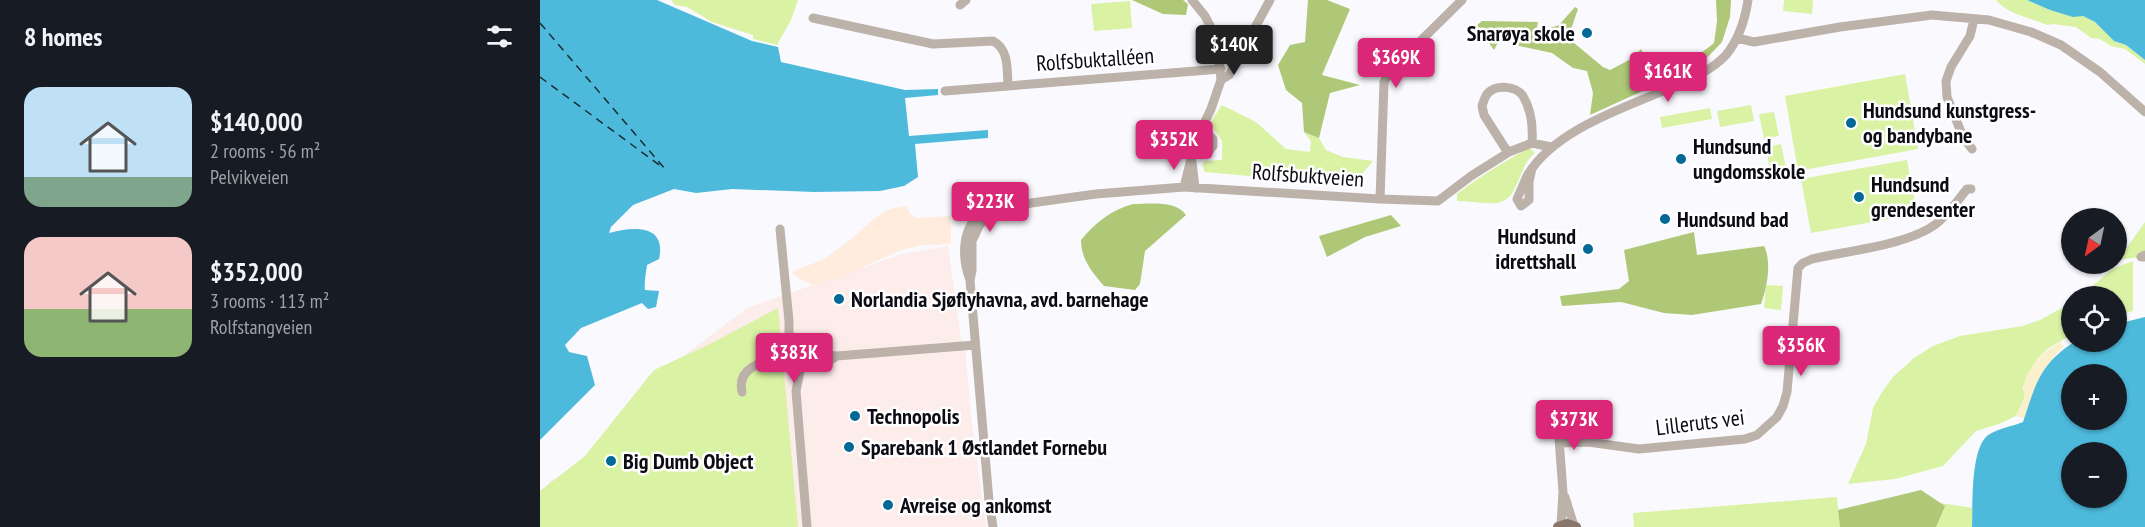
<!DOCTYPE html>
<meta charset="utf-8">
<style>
body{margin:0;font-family:"PT Sans Narrow",sans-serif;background:#242831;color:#f1f3f6;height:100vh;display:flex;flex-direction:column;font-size:22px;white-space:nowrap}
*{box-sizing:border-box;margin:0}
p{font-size:20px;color:#9ea1a6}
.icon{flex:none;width:33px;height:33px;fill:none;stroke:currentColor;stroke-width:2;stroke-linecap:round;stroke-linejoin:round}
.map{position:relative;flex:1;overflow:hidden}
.details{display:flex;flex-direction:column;background:#171b24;width:540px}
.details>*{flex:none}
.needle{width:39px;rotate:213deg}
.buttons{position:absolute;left:1521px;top:208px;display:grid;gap:12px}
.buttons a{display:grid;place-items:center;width:66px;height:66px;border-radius:50%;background:#171b24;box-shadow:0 2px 4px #0004;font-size:30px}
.price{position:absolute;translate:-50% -51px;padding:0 14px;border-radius:6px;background:#db2777;color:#fff;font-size:20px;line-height:39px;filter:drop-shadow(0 2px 3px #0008)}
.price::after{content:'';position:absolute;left:50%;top:36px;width:18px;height:14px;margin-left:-9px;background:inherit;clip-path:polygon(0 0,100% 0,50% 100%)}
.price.selected{background:#222;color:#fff}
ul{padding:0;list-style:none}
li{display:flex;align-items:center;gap:18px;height:150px;padding:0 24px}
li span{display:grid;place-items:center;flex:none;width:168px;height:120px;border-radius:18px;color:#555}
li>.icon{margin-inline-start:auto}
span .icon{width:72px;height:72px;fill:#fffc;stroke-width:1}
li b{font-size:26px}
h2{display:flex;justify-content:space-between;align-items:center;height:72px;padding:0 24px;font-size:26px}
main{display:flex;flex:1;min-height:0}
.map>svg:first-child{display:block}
.commercial{fill:#fcecea}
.education{fill:#ffecdc}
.green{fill:#d9f2a4}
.forest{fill:#afc877}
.sand{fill:#faf0cb}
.water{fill:#4dbadc;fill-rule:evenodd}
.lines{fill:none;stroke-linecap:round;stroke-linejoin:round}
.ferry{stroke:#192c33;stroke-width:1.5;stroke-dasharray:8 6;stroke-linecap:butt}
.minor{stroke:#bcb2aa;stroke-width:9}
.major{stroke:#877669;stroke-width:10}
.poi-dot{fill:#026997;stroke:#fff;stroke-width:2}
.labels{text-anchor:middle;stroke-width:5;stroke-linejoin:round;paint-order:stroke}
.poi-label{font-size:22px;font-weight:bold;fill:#0d0b13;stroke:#fff;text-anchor:start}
.street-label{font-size:22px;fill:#0d0b13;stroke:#fff}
</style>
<main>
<section class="details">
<h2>8 homes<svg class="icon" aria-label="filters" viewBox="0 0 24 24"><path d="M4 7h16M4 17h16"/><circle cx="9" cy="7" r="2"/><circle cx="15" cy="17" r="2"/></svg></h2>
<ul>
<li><span style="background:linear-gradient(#bfe0f5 75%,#7fa58c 0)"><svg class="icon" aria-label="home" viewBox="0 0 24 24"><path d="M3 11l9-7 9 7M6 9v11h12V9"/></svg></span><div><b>$140,000</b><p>2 rooms · 56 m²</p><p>Pelvikveien</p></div></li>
<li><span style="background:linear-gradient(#f6c9c9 60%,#8fb573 0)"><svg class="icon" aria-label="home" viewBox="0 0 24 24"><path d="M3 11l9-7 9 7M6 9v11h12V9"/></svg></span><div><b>$352,000</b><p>3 rooms · 113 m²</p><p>Rolfstangveien</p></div></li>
</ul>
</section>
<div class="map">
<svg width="1605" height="527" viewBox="0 0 1605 527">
<rect width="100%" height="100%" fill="#faf9fe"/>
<path class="commercial" d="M408,246L422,345L425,346L431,416L446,527H0V495L11,480L43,469L130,366L207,308L362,254Z"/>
<path class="education" d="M366,206L370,214L377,218L411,216V244L382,245L361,250L305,275L272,285L255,276L252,272L284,259L309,241L335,218L350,209Z"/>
<path class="green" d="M131,0H258L251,20L237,45L213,39V35L172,22L147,7L135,5Z
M1244,0H1273L1272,14L1243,11Z
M1456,0H1487L1510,10L1533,16H1543L1555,22L1574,41L1586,45L1605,60V64L1585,49L1571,46L1560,39L1551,38L1536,27L1513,24L1507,25C1489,17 1469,15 1456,0Z
M590,1L592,28L554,31L551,4Z
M1365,74L1378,149L1258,171L1245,96Z
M682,105L716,122L746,149L770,152L771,141L764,132L779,138L786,150L803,157L833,161L813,185L665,172L662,165L665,161L682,160V141L670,123Z
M1211,105L1214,121L1180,127L1177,111Z
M1170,108L1172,119L1122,128L1120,117Z
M1234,112L1239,136L1224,139L1219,114Z
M1241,144L1246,169L1230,171L1226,147Z
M990,148L995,153C977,166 980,202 955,203C943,204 929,201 917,201V194C940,177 964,161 990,148Z
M1367,160L1377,214L1271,233L1261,179Z
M1605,222V255L1601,257L1578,260Z
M1593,261V311L1577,315L1576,297H1540L1572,269Z
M1226,285L1243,286L1241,310L1224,308Z
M1531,303V335L1507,349L1497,359L1487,375L1483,388L1485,396L1476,416L1459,424L1436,431L1403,466L1355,479L1308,484L1326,444L1333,408L1342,392L1353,377L1374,358L1393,346L1420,336L1483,326L1500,320Z
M238,308L258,527H0V491L45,456L114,370L170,344Z
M1297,497L1300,527H1094L1093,513Z
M1400,503L1433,508L1432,527H1396L1404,506Z"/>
<path class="forest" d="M592,0H643L648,4L646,15L623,14Z
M768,0H787L810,9L782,75L820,85L790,93L779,138L764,132L762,103L746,90L738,65L750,45L765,42Z
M1176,0H1191L1190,17L1182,42L1162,63L1130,79L1114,78L1107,89L1050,115L1053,93L1047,71L1033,68L1012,53L979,46L975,39L961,37L954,50L936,26L942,21L998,22L996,33L1019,25L1035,7L1038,9L1028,38L1063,67L1070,70L1091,59L1101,49L1107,60C1138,67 1149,63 1174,43L1177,21Z
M593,204C609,204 636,200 646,215L605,251L600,284L595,290L564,286C552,272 541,259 541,240C555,223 571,210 593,204Z
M851,215L861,226L825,237L787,257L779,236Z
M1154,232L1157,255L1224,246C1232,262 1227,288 1221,304L1152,315L1124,313L1081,302L1022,306L1020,296L1079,289L1089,281L1084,250Z
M1381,490L1405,506L1396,527H1300L1298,510Z"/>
<path class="sand" d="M1520,342L1524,346C1501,368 1494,388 1485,418L1476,416C1478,410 1482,405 1484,399C1485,394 1483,389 1484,385C1489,364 1503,352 1520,342Z"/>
<path class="water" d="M0,0H117L212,41L238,47L241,62L365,90L398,89V95L365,98L369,136L448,130V138L375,144L378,177L364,186L340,191L274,192L192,189L156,193L134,189L93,205L71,227L69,233C91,227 127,223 119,259L107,265C106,273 104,282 105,290L119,291L116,307L108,309L102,303L41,328L25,345L29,352L47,356L55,385L0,440Z
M1487,0H1605V60L1586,45L1574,41L1555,22L1543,16L1533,17L1510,10Z
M1605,317V527H1432C1433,506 1430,449 1448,435C1457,429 1473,426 1483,422C1496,384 1499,365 1534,342H1576L1577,324ZM1532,375H1576V420H1532ZM1532,453H1576V498H1532Z"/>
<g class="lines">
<path class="ferry" d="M0,23L125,169
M0,77L122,167"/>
<path class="minor" d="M420,5L426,0
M273,18L393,44L453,41C469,49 467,69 468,86
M1197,38L1214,42L1300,27L1392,15L1449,20L1491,32L1521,45L1560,72L1605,112
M681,80L689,75L730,0
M405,91L681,69
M661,128L673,139V146L669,151H665
M992,143L969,152L965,148L944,115L942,106C943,103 945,96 948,93C957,84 976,86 983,96C991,109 993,128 992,143L1011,147
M1432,149L1423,137L1407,97L1406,81L1411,67L1430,36L1434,19
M652,162L655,188
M992,168L989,182V200L981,206L977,199L987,176C1014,129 1087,107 1135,86C1153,78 1172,70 1186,55C1199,39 1205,20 1208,0
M644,187L655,143L671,109L681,80L677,39L665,16L652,0
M840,199L844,82L851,70L922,0
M240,229L249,321V354
M1605,255L1601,257H1605
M430,280L432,271V241L440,224L454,215L491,203L556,194L644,187L840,199L898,201L931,176L969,152
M246 361a10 10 0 1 1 20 0a10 10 0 1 1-20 0Z
M264,353L297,356L435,345
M266,365L289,361L297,356
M260,371L256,391L267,527
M202,392C196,365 227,361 247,356
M1017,412L1023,492L1021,525
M1020,443L1048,442L1099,449L1205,439L1217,435L1237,417L1243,406L1247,392L1258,268L1263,263L1272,259C1307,251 1368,245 1396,224C1409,214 1417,201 1427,189H1431
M1025,497L1034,526
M453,527L449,501L430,280C421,256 421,222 448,209C458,205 469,204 480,203"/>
<path class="major" d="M1018,527L1027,524L1036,527"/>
</g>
<g class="poi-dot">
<circle cx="1047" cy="33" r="6"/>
<circle cx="1311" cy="123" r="6"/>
<circle cx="1141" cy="159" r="6"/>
<circle cx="1319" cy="197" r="6"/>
<circle cx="1125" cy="219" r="6"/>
<circle cx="1048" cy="249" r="6"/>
<circle cx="299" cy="299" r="6"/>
<circle cx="315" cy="416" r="6"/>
<circle cx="309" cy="447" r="6"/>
<circle cx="71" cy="461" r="6"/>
<circle cx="348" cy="505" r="6"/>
</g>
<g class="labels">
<g class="poi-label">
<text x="1035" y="41" text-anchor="end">Snarøya skole</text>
<text x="1323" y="118">Hundsund kunstgress-<tspan x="1323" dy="25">og bandybane</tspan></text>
<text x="1153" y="154">Hundsund<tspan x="1153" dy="25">ungdomsskole</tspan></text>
<text x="1331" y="192">Hundsund<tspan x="1331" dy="25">grendesenter</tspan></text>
<text x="1137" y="227">Hundsund bad</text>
<text x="1036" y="244" text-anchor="end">Hundsund<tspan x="1036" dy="25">idrettshall</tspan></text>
<text x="311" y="307">Norlandia Sjøflyhavna, avd. barnehage</text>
<text x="327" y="424">Technopolis</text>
<text x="321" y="455">Sparebank 1 Østlandet Fornebu</text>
<text x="83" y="469">Big Dumb Object</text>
<text x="360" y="513">Avreise og ankomst</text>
</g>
<g class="street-label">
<text transform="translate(555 59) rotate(-4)" y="8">Rolfsbuktalléen</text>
<text transform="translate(768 175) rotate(4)" y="8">Rolfsbuktveien</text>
<text transform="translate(1160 422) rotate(-7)" y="8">Lilleruts vei</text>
</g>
</g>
</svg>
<div class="buttons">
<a><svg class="needle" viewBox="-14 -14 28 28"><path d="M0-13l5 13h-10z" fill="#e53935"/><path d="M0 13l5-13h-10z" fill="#9ea1a6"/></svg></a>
<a><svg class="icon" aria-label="locate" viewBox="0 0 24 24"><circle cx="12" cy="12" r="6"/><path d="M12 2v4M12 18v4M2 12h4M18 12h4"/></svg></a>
<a>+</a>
<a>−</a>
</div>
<b class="price selected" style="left:694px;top:76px">$140K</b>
<b class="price" style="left:856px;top:89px">$369K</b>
<b class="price" style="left:1128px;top:103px">$161K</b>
<b class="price" style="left:634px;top:171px">$352K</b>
<b class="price" style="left:450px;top:233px">$223K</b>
<b class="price" style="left:1261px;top:377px">$356K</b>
<b class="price" style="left:254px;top:384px">$383K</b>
<b class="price" style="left:1034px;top:451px">$373K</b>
</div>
</main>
